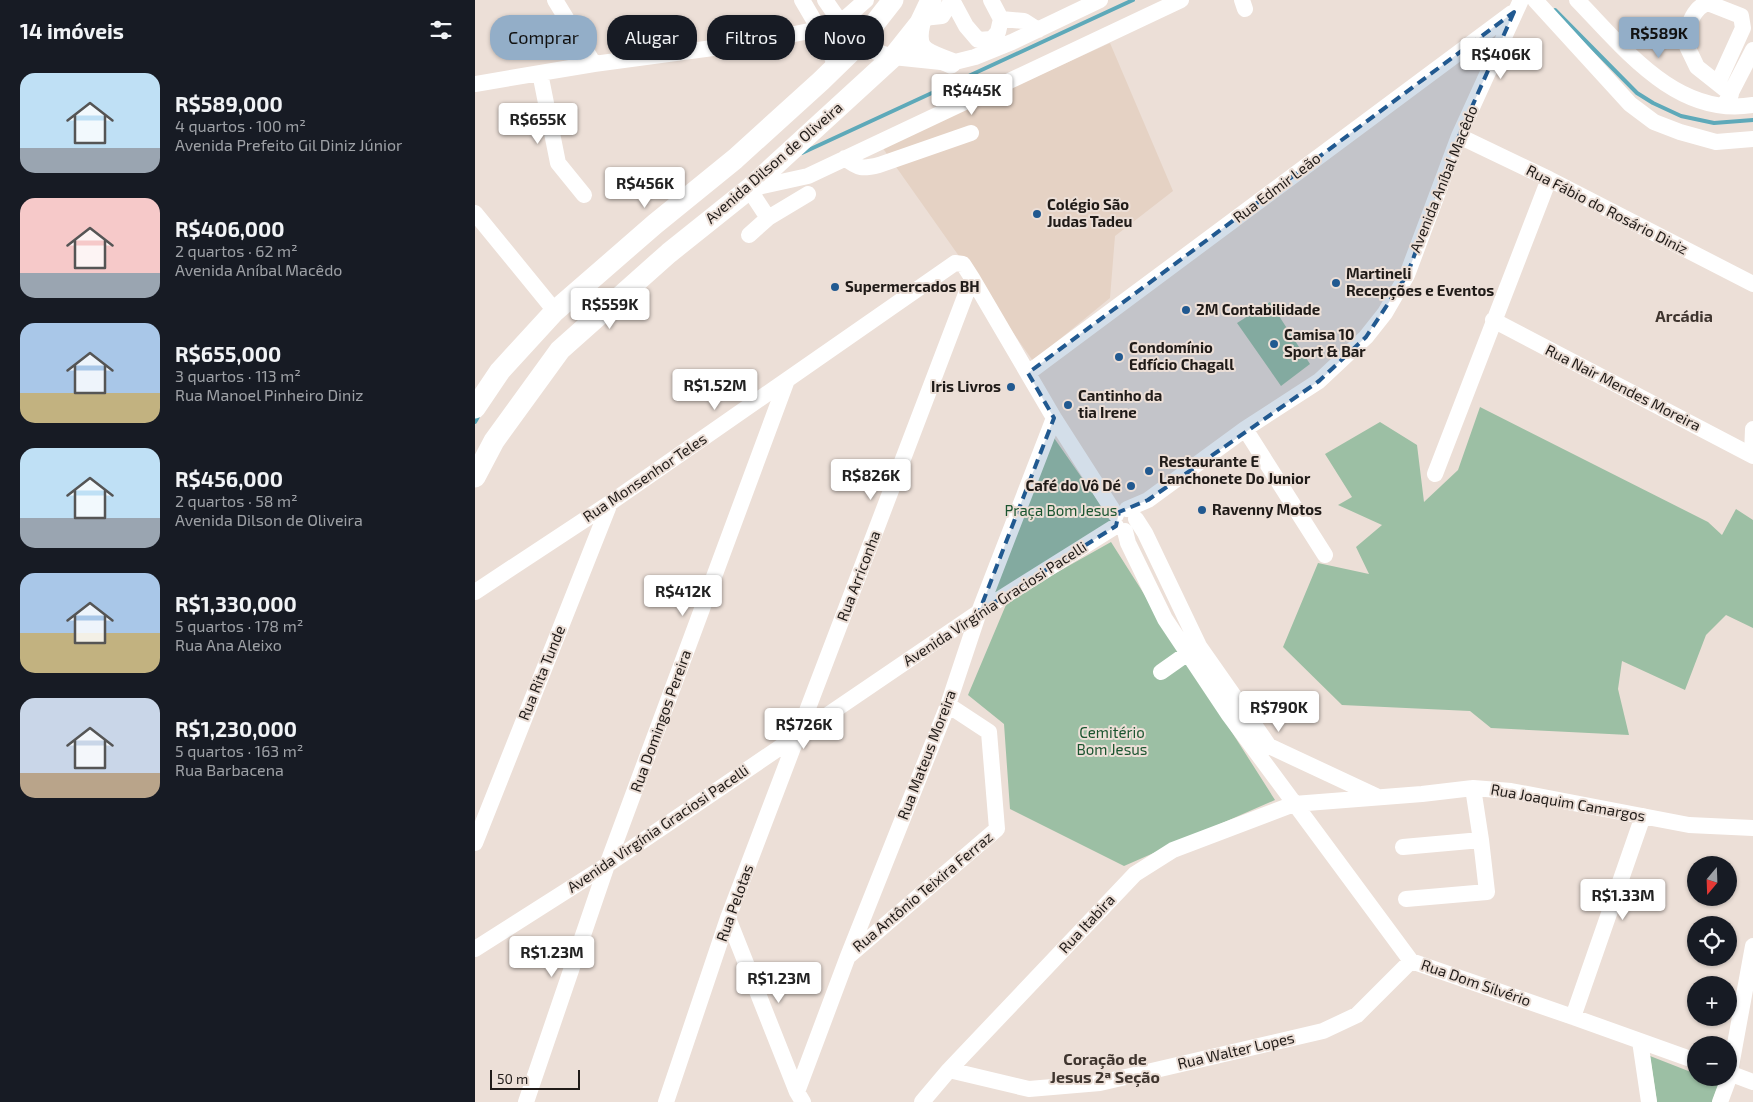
<!DOCTYPE html>
<html lang="pt">
<meta charset="utf-8">
<style>
body{margin:0;font-family:"Exo 2",sans-serif;background:#20242c;color:#f1f3f6;height:100vh;display:flex;flex-direction:column;font-size:19px;white-space:nowrap}
*{box-sizing:border-box;margin:0}
p{font-size:16px;color:#9ea1a6}
.icon{flex:none;width:28px;height:28px;fill:none;stroke:currentColor;stroke-width:2;stroke-linecap:round;stroke-linejoin:round}
.map{position:relative;flex:1;overflow:hidden}
.side{display:flex;flex-direction:column;background:#171b24;width:475px}
.side>*{flex:none}
.top-card{position:absolute;left:15px;top:15px;width:475px;height:45px;display:flex;gap:10px}
.needle{width:32px;rotate:199deg}
.fabs{position:absolute;left:1212px;top:856px;display:grid;gap:10px}
.fabs a{display:grid;place-items:center;width:50px;height:50px;border-radius:50%;background:#171b24;box-shadow:0 1px 4px #0004;font-size:25px}
.scale{position:absolute;left:15px;bottom:12px;width:90px;box-sizing:border-box;padding-left:5px;border:2px solid #201b18;border-top:0;font-size:14px;line-height:18px;white-space:nowrap;color:#201b18;-webkit-text-stroke:4px #ecdfd7;paint-order:stroke}
.price{position:absolute;translate:-50% -42px;padding:0 11px;border-radius:5px;background:#fff;color:#222;font-size:16px;line-height:32px;filter:drop-shadow(0 1px 2px #0008)}
.price::after{content:'';position:absolute;left:50%;top:30px;width:15px;height:11px;margin-left:-8px;background:inherit;clip-path:polygon(0 0,100% 0,50% 100%)}
.price.on{background:#93aec8;color:#111}
ul{padding:0;list-style:none}
li{display:flex;align-items:center;gap:15px;height:125px;padding:0 20px}
li span{display:grid;place-items:center;flex:none;width:140px;height:100px;border-radius:15px;color:#555}
li>.icon{margin-inline-start:auto}
span .icon{width:60px;height:60px;fill:#fffc;stroke-width:1}
li b{font-size:21px}
h2{display:flex;justify-content:space-between;align-items:center;height:60px;padding:0 20px;font-size:21px}
.pill{padding:0 18px;border-radius:20px;background:#171b24;box-shadow:0 1px 4px #0004;font-size:18px;line-height:45px}
.pill.on{background:#93aec8;color:#111}
main{display:flex;flex:1;min-height:0}
.map>svg:first-child{display:block}
.built{fill:#e5d2c4}
.green{fill:#9cbfa4}
.lines{fill:none;stroke-linecap:round;stroke-linejoin:round}
.stream{stroke:#5ea9b9;stroke-width:4}
.minor{stroke:#fff;stroke-width:16}
.major{stroke:#fff;stroke-width:21}
.marked{fill:#215990;fill-opacity:0.2;stroke:#215990;stroke-width:4;stroke-dasharray:10 6;stroke-linejoin:round}
.poi-dot{fill:#215990;stroke:#ecdfd7;stroke-width:2}
.labels{text-anchor:middle;stroke-width:4;stroke-linejoin:round;paint-order:stroke}
.street-label{font-size:15px;fill:#201b18;stroke:#ecdfd7}
.poi-label{font-size:15px;font-weight:bold;fill:#201b18;stroke:#ecdfd7;text-anchor:start}
.park-label{font-size:15px;fill:#1a542f;stroke:#ecdfd7}
.neighbourhood-label{font-size:16px;font-weight:bold;fill:#3f352f;stroke:#ecdfd7}
</style>
<main>
<section class="side">
<h2>14 imóveis<svg class="icon" aria-label="filters" viewBox="0 0 24 24"><path d="M4 7h16M4 17h16"/><circle cx="9" cy="7" r="2"/><circle cx="15" cy="17" r="2"/></svg></h2>
<ul>
<li><span style="background:linear-gradient(#bfe0f5 75%,#9aa5b1 0)"><svg class="icon" aria-label="home" viewBox="0 0 24 24"><path d="M3 11l9-7 9 7M6 9v11h12V9"/></svg></span><div><b>R$589,000</b><p>4 quartos · 100 m²</p><p>Avenida Prefeito Gil Diniz Júnior</p></div></li>
<li><span style="background:linear-gradient(#f6c9c9 75%,#9aa5b1 0)"><svg class="icon" aria-label="home" viewBox="0 0 24 24"><path d="M3 11l9-7 9 7M6 9v11h12V9"/></svg></span><div><b>R$406,000</b><p>2 quartos · 62 m²</p><p>Avenida Aníbal Macêdo</p></div></li>
<li><span style="background:linear-gradient(#a9c7e8 70%,#c2b280 0)"><svg class="icon" aria-label="home" viewBox="0 0 24 24"><path d="M3 11l9-7 9 7M6 9v11h12V9"/></svg></span><div><b>R$655,000</b><p>3 quartos · 113 m²</p><p>Rua Manoel Pinheiro Diniz</p></div></li>
<li><span style="background:linear-gradient(#bfe0f5 70%,#9aa5b1 0)"><svg class="icon" aria-label="home" viewBox="0 0 24 24"><path d="M3 11l9-7 9 7M6 9v11h12V9"/></svg></span><div><b>R$456,000</b><p>2 quartos · 58 m²</p><p>Avenida Dilson de Oliveira</p></div></li>
<li><span style="background:linear-gradient(#a9c7e8 60%,#c2b280 0)"><svg class="icon" aria-label="home" viewBox="0 0 24 24"><path d="M3 11l9-7 9 7M6 9v11h12V9"/></svg></span><div><b>R$1,330,000</b><p>5 quartos · 178 m²</p><p>Rua Ana Aleixo</p></div></li>
<li><span style="background:linear-gradient(#c9d6e8 75%,#b9a48a 0)"><svg class="icon" aria-label="home" viewBox="0 0 24 24"><path d="M3 11l9-7 9 7M6 9v11h12V9"/></svg></span><div><b>R$1,230,000</b><p>5 quartos · 163 m²</p><p>Rua Barbacena</p></div></li>
</ul>
</section>
<div class="map">
<svg width="1278" height="1102" viewBox="0 0 1278 1102">
<rect width="100%" height="100%" fill="#ecdfd7"/>
<path class="built" d="M635,43L698,191L640,236L635,298L558,361L407,147Z"/>
<path class="green" d="M795,302L835,364L806,386L762,323Z
M1005,407L1233,522L1247,535L1261,509L1278,520V628L1251,615L1231,635L1210,690L1147,661L1143,689L1154,735L1016,728L995,711L867,705L808,647L843,563L894,574L881,547L907,525L863,505L877,497L850,454L905,422L942,445L949,502L983,470Z
M577,435L637,521L513,602Z
M636,542L800,800L649,866L535,809L529,724L493,695L533,600Z
M1175,1056L1221,1074V1078H1229L1244,1083L1237,1102H1182Z"/>
<g class="lines">
<path class="stream" d="M1080,10L1162,93L1178,103L1206,116L1239,123L1278,120
M327,153L658,0
M0,422L4,415"/>
<path class="minor" d="M80,0L119,64
M327,0L344,29L361,66
M350,0L382,46L418,57L476,63L500,57L537,42L625,0
M477,0L491,26L503,40L517,39L523,32L526,19L516,0
M767,0L770,9
M1060,0L1155,104L1179,122L1205,132L1241,142L1278,139
M1102,0C1149,48 1202,118 1278,105
M448,18L467,16L477,0
M526,19L549,21L563,30
M365,23L391,0
M65,73L83,163L109,195
M1243,83L1268,28L1266,16L1233,3C1218,7 1213,27 1209,40L1222,67L1256,94
M0,84L119,64L275,43L344,29L372,32
M1251,102L1278,50
M984,136L1074,179L1278,284
M370,158C383,169 388,169 404,165L496,133
M0,213L80,311
M293,218L333,194
M274,235L293,218L274,189L333,176L706,0
M1018,320L1278,456
M553,373L1037,13
M770,429L850,555
M1277,455L1278,429
M960,474L1074,179
M652,509L673,500L770,429L844,381L891,337L910,313L932,275L984,136L1046,0
M661,519L670,533L724,646L794,746L901,796
M650,531L653,543L690,619L754,715L936,961L1098,1017L1221,1061
M0,592L135,503L480,263L488,264L497,278L579,418L641,515
M686,672L720,648
M0,843L135,503
M928,847L1006,840
M931,899L1012,892L1006,840L998,788
M253,918L322,1092L328,1102
M0,949L132,865L504,612L641,526
M375,955L522,829L514,732L473,705
M1098,1017L1168,816
M1165,1041L1174,1102
M474,1070L554,1089L625,1083L848,1031L882,1015L936,961
M1254,1073L1278,1082
M1254,1077L1278,946
M322,1092L373,956L473,705L504,612L579,418
M51,1102L132,865L312,380
M191,1102L253,918L497,278
M447,1102L474,1070L660,874L698,850L819,804L947,794L998,788L1036,791L1214,825L1278,828
M1245,1102L1254,1078"/>
<path class="major" d="M445,23C438,53 452,53 476,63
M0,408L25,371L80,311L180,224L260,159L346,81L382,46L418,0
M0,477L19,441L85,350L194,253L274,189L418,57L445,23L456,0"/>
</g>
<path class="marked" d="M1039,12L984,136L932,275L891,337L844,381L673,500L644,512L641,526L504,612L579,418L553,373Z"/>
<g class="poi-dot">
<circle cx="562" cy="214" r="5"/>
<circle cx="861" cy="283" r="5"/>
<circle cx="360" cy="287" r="5"/>
<circle cx="711" cy="310" r="5"/>
<circle cx="799" cy="344" r="5"/>
<circle cx="644" cy="357" r="5"/>
<circle cx="536" cy="387" r="5"/>
<circle cx="593" cy="405" r="5"/>
<circle cx="674" cy="471" r="5"/>
<circle cx="656" cy="486" r="5"/>
<circle cx="727" cy="510" r="5"/>
</g>
<g class="labels">
<g class="street-label">
<text transform="translate(299 163) rotate(-41)" y="5">Avenida Dilson de Oliveira</text>
<text transform="translate(969 179) rotate(-68)" y="5">Avenida Aníbal Macêdo</text>
<text transform="translate(802 188) rotate(-37)" y="5">Rua Edmir Leão</text>
<text transform="translate(1132 210) rotate(27)" y="5">Rua Fábio do Rosário Diniz</text>
<text transform="translate(1148 388) rotate(27)" y="5">Rua Nair Mendes Moreira</text>
<text transform="translate(170 478) rotate(-34)" y="5">Rua Monsenhor Teles</text>
<text transform="translate(384 576) rotate(-69)" y="5">Rua Arriconha</text>
<text transform="translate(520 604) rotate(-33)" y="5">Avenida Virgínia Graciosi Pacelli</text>
<text transform="translate(67 673) rotate(-68)" y="5">Rua Rita Tunde</text>
<text transform="translate(186 721) rotate(-70)" y="5">Rua Domingos Pereira</text>
<text transform="translate(452 755) rotate(-69)" y="5">Rua Mateus Moreira</text>
<text transform="translate(1093 803) rotate(10)" y="5">Rua Joaquim Camargos</text>
<text transform="translate(183 829) rotate(-34)" y="5">Avenida Virgínia Graciosi Pacelli</text>
<text transform="translate(448 892) rotate(-40)" y="5">Rua Antônio Teixira Ferraz</text>
<text transform="translate(260 903) rotate(-70)" y="5">Rua Pelotas</text>
<text transform="translate(612 924) rotate(-47)" y="5">Rua Itabira</text>
<text transform="translate(1001 983) rotate(19)" y="5">Rua Dom Silvério</text>
<text transform="translate(761 1051) rotate(-13)" y="5">Rua Walter Lopes</text>
</g>
<g class="poi-label">
<text x="572" y="210">Colégio São<tspan x="572" dy="17">Judas Tadeu</tspan></text>
<text x="871" y="279">Martineli<tspan x="871" dy="17">Recepções e Eventos</tspan></text>
<text x="370" y="292">Supermercados BH</text>
<text x="721" y="315">2M Contabilidade</text>
<text x="809" y="340">Camisa 10<tspan x="809" dy="17">Sport &amp; Bar</tspan></text>
<text x="654" y="353">Condomínio<tspan x="654" dy="17">Edfício Chagall</tspan></text>
<text x="526" y="392" text-anchor="end">Iris Livros</text>
<text x="603" y="401">Cantinho da<tspan x="603" dy="17">tia Irene</tspan></text>
<text x="684" y="467">Restaurante E<tspan x="684" dy="17">Lanchonete Do Junior</tspan></text>
<text x="646" y="491" text-anchor="end">Café do Vô Dé</text>
<text x="737" y="515">Ravenny Motos</text>
</g>
<g class="park-label">
<text x="586" y="516">Praça Bom Jesus</text>
<text x="637" y="738">Cemitério<tspan x="637" dy="17">Bom Jesus</tspan></text>
</g>
<g class="neighbourhood-label">
<text x="1209" y="322">Arcádia</text>
<text x="630" y="1065">Coração de<tspan x="630" dy="18">Jesus 2ª Seção</tspan></text>
</g>
</g>
</svg>
<div class="fabs">
<a><svg class="needle" viewBox="-14 -14 28 28"><path d="M0-13l5 13h-10z" fill="#e53935"/><path d="M0 13l5-13h-10z" fill="#9ea1a6"/></svg></a>
<a><svg class="icon" aria-label="locate" viewBox="0 0 24 24"><circle cx="12" cy="12" r="6"/><path d="M12 2v4M12 18v4M2 12h4M18 12h4"/></svg></a>
<a>+</a>
<a>−</a>
</div>
<div class="scale">50 m</div>
<b class="price on" style="left:1184px;top:59px">R$589K</b>
<b class="price" style="left:1026px;top:80px">R$406K</b>
<b class="price" style="left:497px;top:116px">R$445K</b>
<b class="price" style="left:63px;top:145px">R$655K</b>
<b class="price" style="left:170px;top:209px">R$456K</b>
<b class="price" style="left:135px;top:330px">R$559K</b>
<b class="price" style="left:240px;top:411px">R$1.52M</b>
<b class="price" style="left:396px;top:501px">R$826K</b>
<b class="price" style="left:208px;top:617px">R$412K</b>
<b class="price" style="left:804px;top:733px">R$790K</b>
<b class="price" style="left:329px;top:750px">R$726K</b>
<b class="price" style="left:1148px;top:921px">R$1.33M</b>
<b class="price" style="left:77px;top:978px">R$1.23M</b>
<b class="price" style="left:304px;top:1004px">R$1.23M</b>
<div class="top-card">
<a class="pill on">Comprar</a>
<a class="pill">Alugar</a>
<a class="pill">Filtros</a>
<a class="pill">Novo</a>
</div>
</div>
</main>
